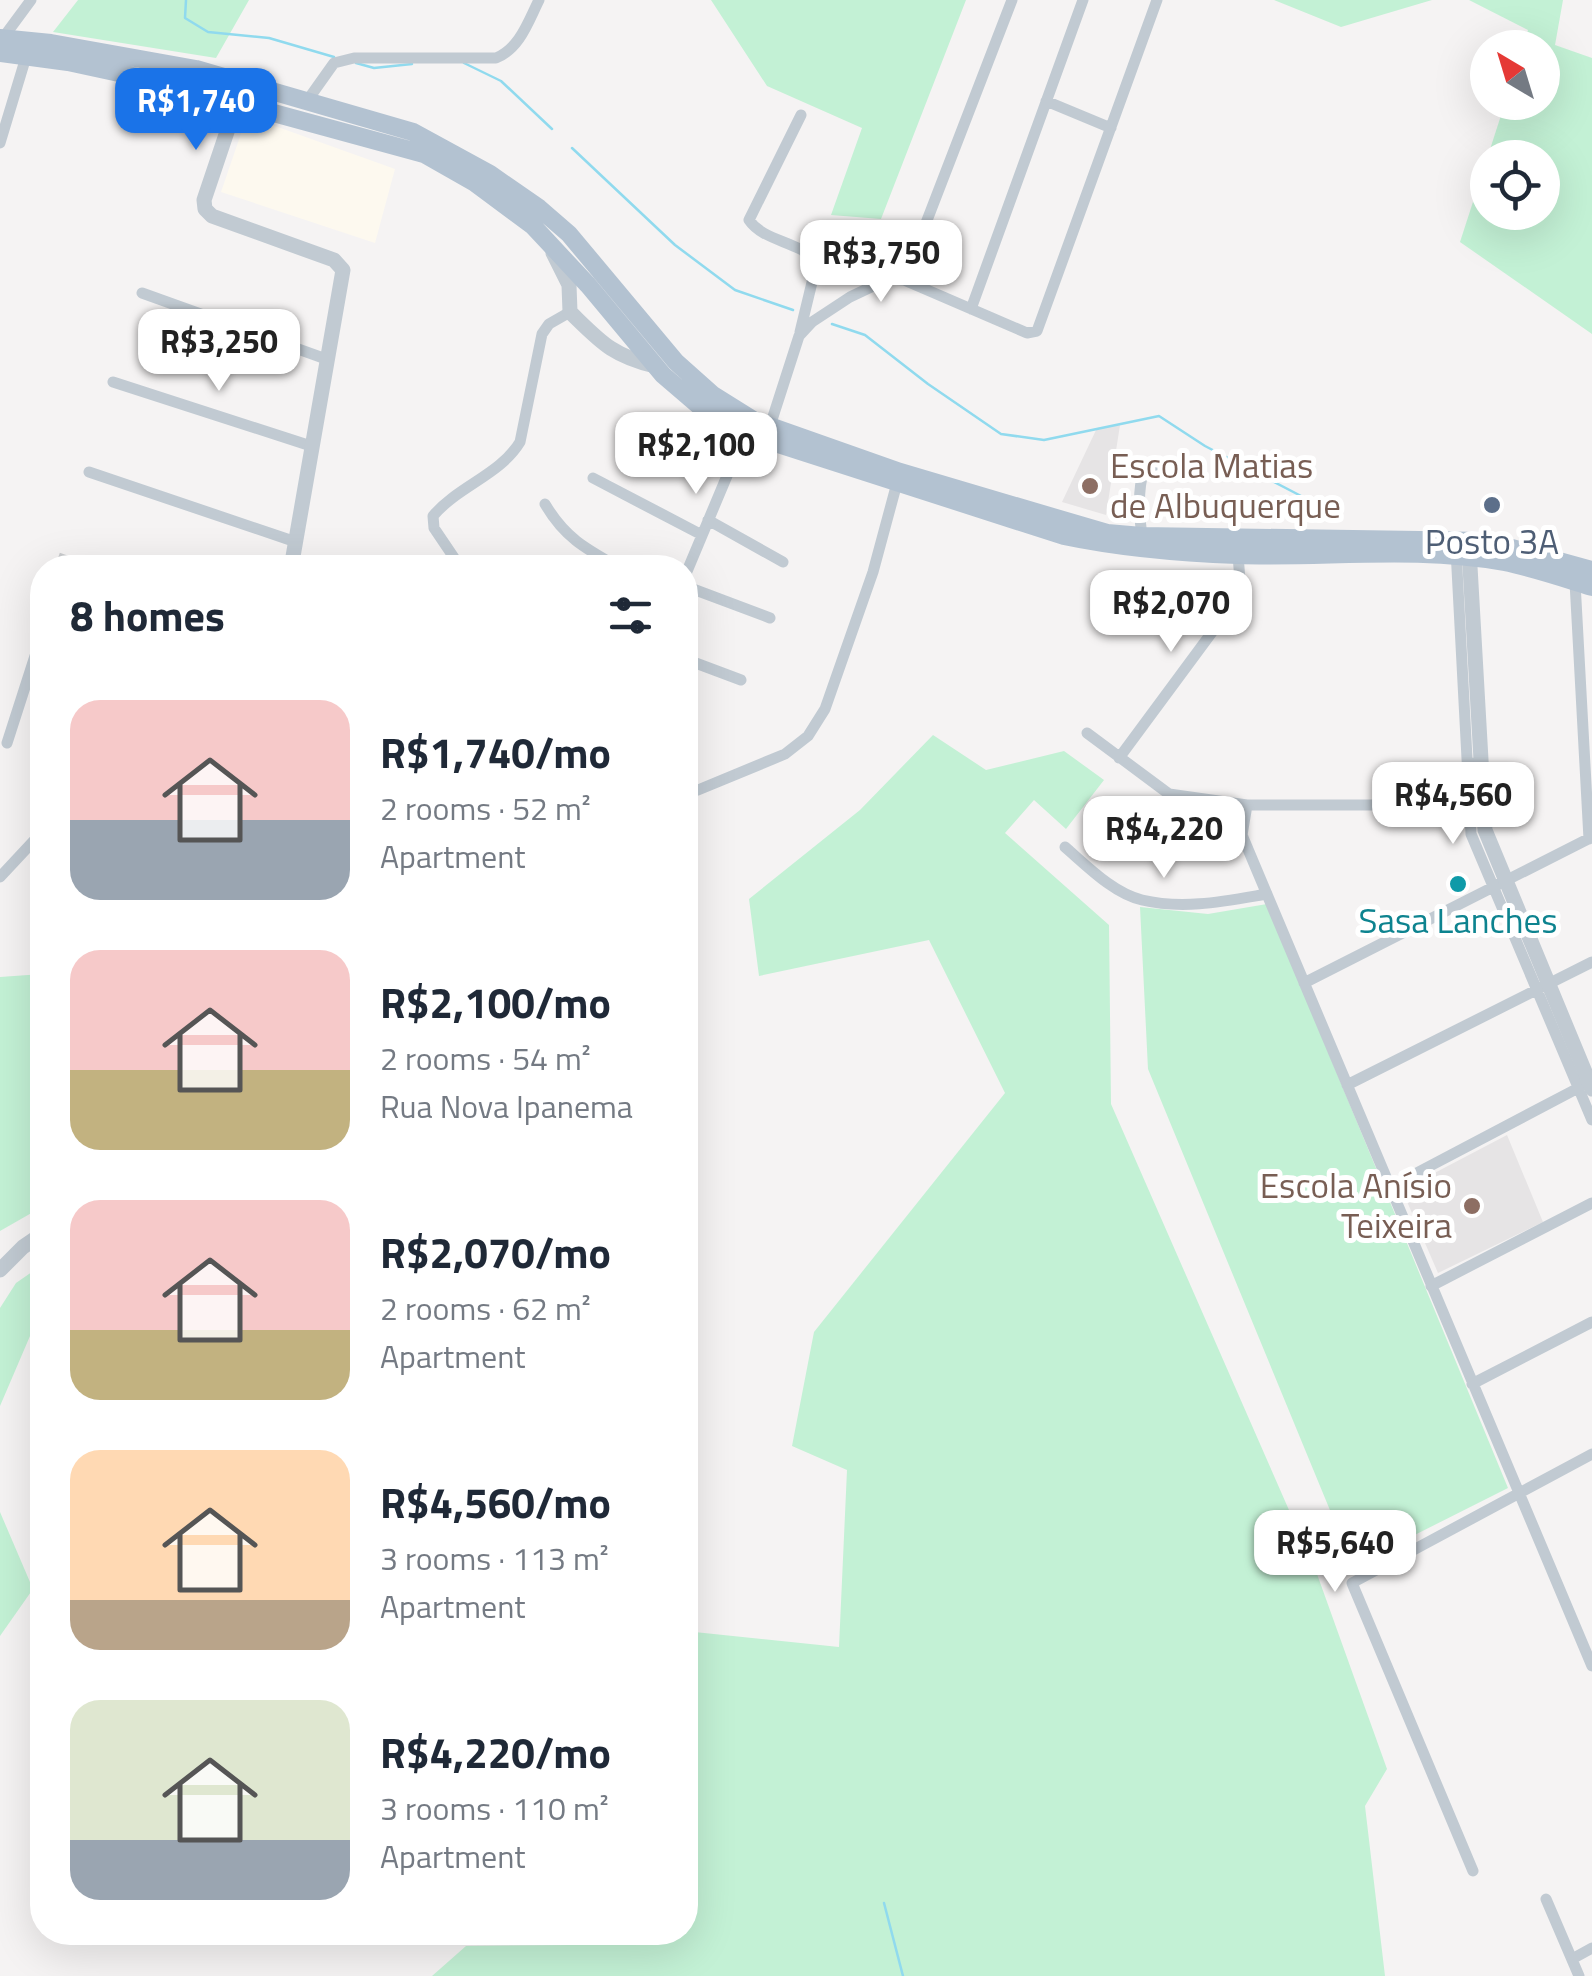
<!DOCTYPE html>
<meta charset="utf-8">
<style>
body{margin:0;font-family:"Titillium Web",sans-serif;background:#f6f6f7;color:#1f2937;height:100vh;display:flex;flex-direction:column;font-size:38px;white-space:nowrap}
*{box-sizing:border-box;margin:0}
p{font-size:32px;color:#747a83}
.icon{flex:none;width:55px;height:55px;fill:none;stroke:currentColor;stroke-width:2;stroke-linecap:round;stroke-linejoin:round}
.map{position:relative;flex:1;overflow:hidden}
.side{position:absolute;left:30px;top:555px;width:668px;height:1390px;display:flex;flex-direction:column;background:#fff;border-radius:40px;box-shadow:0 10px 40px #0002}
.side>*{flex:none}
.needle{width:65px;rotate:322deg}
.buttons{position:absolute;left:1470px;top:30px;display:grid;gap:20px}
.buttons a{display:grid;place-items:center;width:90px;height:90px;border-radius:50%;background:#fff;box-shadow:0 10px 40px #0002;font-size:50px}
.price{position:absolute;translate:-50% -85px;padding:0 22px;border-radius:20px;background:#fff;color:#222;font-size:32px;line-height:65px;filter:drop-shadow(0 2px 5px #0008)}
.price::after{content:'';position:absolute;left:50%;top:60px;width:30px;height:22px;margin-left:-15px;background:inherit;clip-path:polygon(0 0,100% 0,50% 100%)}
.price.active{background:#1a73e8;color:#fff}
ul{padding:0;list-style:none}
li{display:flex;align-items:center;gap:30px;height:250px;padding:0 40px}
li span{display:grid;place-items:center;flex:none;width:280px;height:200px;border-radius:30px;color:#555}
li>.icon{margin-inline-start:auto}
span .icon{width:120px;height:120px;fill:#fffc;stroke-width:1}
li b{font-size:42px}
h2{display:flex;justify-content:space-between;align-items:center;height:120px;padding:0 40px;font-size:42px}
.map>svg:first-child{display:block}
.commercial{fill:#fdf9ef}
.education{fill:#e6e4e5}
.green{fill:#c3f1d5;fill-rule:evenodd}
.lines{fill:none;stroke-linecap:round;stroke-linejoin:round}
.stream{stroke:#90daee;stroke-width:2.5}
.minor-tunnel{stroke:#caccce;stroke-width:11;stroke-dasharray:11 5.5;stroke-linecap:butt}
.minor{stroke:#c1cad2;stroke-width:11}
.tertiary{stroke:#c1cad2;stroke-width:15}
.primary{stroke:#b3c2d1;stroke-width:18}
.education-dot{fill:#8d6e63;stroke:#fff;stroke-width:4}
.service-dot{fill:#5c6f8a;stroke:#fff;stroke-width:4}
.culture-dot{fill:#0f9aa8;stroke:#fff;stroke-width:4}
.labels{text-anchor:middle;stroke-width:10;stroke-linejoin:round;paint-order:stroke}
.education-label{font-size:35px;fill:#785e54;stroke:#fff;text-anchor:start}
.service-label{font-size:35px;fill:#4e5e75;stroke:#fff}
.culture-label{font-size:35px;fill:#0d838f;stroke:#fff}
</style>
<div class="map">
<svg width="1592" height="1976" viewBox="0 0 1592 1976">
<rect width="100%" height="100%" fill="#f5f3f3"/>
<path class="commercial" d="M247,116L395,169L375,243L221,192Z"/>
<path class="education" d="M1120,425L1106,515L1062,502L1097,428Z
M1507,1135L1543,1222L1438,1273L1402,1190Z"/>
<path class="green" d="M78,0H249L216,58L53,32Z
M711,0H966L881,219L831,215L862,128L767,86Z
M1274,0H1432L1341,27Z
M1469,0H1563L1555,45L1592,58V334L1460,242L1505,103L1542,102V48L1523,47L1528,30ZM1488,158H1542V212H1488Z
M933,735L986,770L1064,751L1104,780L1066,829L1034,800L1005,833L1109,925L1111,1104L1317,1574L1387,1769L1365,1806L1385,1976H432L466,1946L570,1945L578,1933L685,1932V1631L839,1647L847,1470L792,1446L814,1332L1005,1093L929,940L759,976L749,899L860,810Z
M1267,904L1508,1488L1353,1566L1148,1069L1140,907L1208,914Z
M42,974V1207L0,1231V977Z
M42,1265V1308L0,1406V1308L16,1283Z
M0,1512L33,1589L0,1636Z"/>
<g class="lines">
<path class="stream" d="M186,0L185,18L208,32L269,38L334,57
M356,63L374,68L412,64
M464,63L501,81L552,129
M572,148L675,245L735,290L793,310
M832,324L865,335L928,384L1001,434L1044,440L1159,416L1205,446L1303,497
M884,1903L903,1976"/>
<path class="minor-tunnel" d="M58,558L86,568"/>
<path class="minor" d="M3,38L31,0
M307,101L334,63L354,58H496C520,48 528,22 539,0
M1046,101L1111,128
M0,143L26,57
M904,280L1012,0
M142,293L326,359
M971,309L1083,0
M800,332L815,270L814,259C797,241 763,241 749,220L801,115
M113,382L311,446
M770,426L799,336L812,322L850,297L888,279L904,280L1027,333L1037,331L1157,0
M89,472L296,542
M593,478L702,535
M545,504C565,538 586,549 620,568
M708,520L783,562
M1142,536C1139,515 1137,491 1144,470L1159,464
M1456,550L1471,834L1592,1120
M83,568V567
M461,568L434,528L433,516C458,486 500,475 520,442L542,334L549,324L570,312
M685,576L745,433
M1575,582L1589,839
M685,586L770,618
M685,659L741,680
M1087,733L1169,794L1247,805H1372L1404,796L1472,763
M7,743L35,656L42,651
M1119,758L1241,593L1238,555
M685,792L698,790L785,754L808,736L825,709L873,572L897,483
M1247,805L1242,835L1592,1666
M1065,847C1087,866 1113,893 1142,900C1184,910 1226,901 1267,894
M0,877L42,832
M1304,983L1592,837
M1347,1085L1592,962
M1390,1187L1584,1085
M1431,1286L1592,1203
M1472,1384L1592,1322
M1473,1871L1352,1583L1592,1454
M1546,1899L1579,1976
M1572,1959L1592,1948"/>
<path class="tertiary" d="M237,102L204,200L205,209L212,216L334,260L343,270L291,568
M553,253L569,285L570,312C601,342 611,355 655,366
M1469,549L1485,830L1592,1089
M0,1270L23,1247L42,1234"/>
<path class="primary" d="M0,38L51,43L196,69L413,132L490,174L539,208L569,234L676,362L713,395L753,420L900,472L1107,533L1142,536L1486,541L1592,570
M0,53L68,62L156,81L424,154L475,183L533,226L588,285L663,375L705,411L750,435L1064,536C1121,548 1180,553 1238,555C1325,558 1417,546 1504,562C1534,568 1563,578 1592,587"/>
</g>
<g class="education-dot">
<circle cx="1090" cy="486" r="10"/>
<circle cx="1472" cy="1206" r="10"/>
</g>
<circle class="service-dot" cx="1492" cy="505" r="10"/>
<circle class="culture-dot" cx="1458" cy="884" r="10"/>
<g class="labels">
<g class="education-label">
<text x="1110" y="478">Escola Matias<tspan x="1110" dy="40">de Albuquerque</tspan></text>
<text x="1452" y="1198" text-anchor="end">Escola Anísio<tspan x="1452" dy="40">Teixeira</tspan></text>
</g>
<g class="service-label">
<text x="1492" y="554">Posto 3A</text>
</g>
<g class="culture-label">
<text x="1458" y="933">Sasa Lanches</text>
</g>
</g>
</svg>
<div class="buttons">
<a><svg class="needle" viewBox="-14 -14 28 28"><path d="M0-13l5 13h-10z" fill="#e53935"/><path d="M0 13l5-13h-10z" fill="#747a83"/></svg></a>
<a><svg class="icon" aria-label="locate" viewBox="0 0 24 24"><circle cx="12" cy="12" r="6"/><path d="M12 2v4M12 18v4M2 12h4M18 12h4"/></svg></a>
</div>
<b class="price active" style="left:196px;top:153px">R$1,740</b>
<b class="price" style="left:881px;top:305px">R$3,750</b>
<b class="price" style="left:219px;top:394px">R$3,250</b>
<b class="price" style="left:696px;top:497px">R$2,100</b>
<b class="price" style="left:1171px;top:655px">R$2,070</b>
<b class="price" style="left:1453px;top:847px">R$4,560</b>
<b class="price" style="left:1164px;top:881px">R$4,220</b>
<b class="price" style="left:1335px;top:1595px">R$5,640</b>
<section class="side">
<h2>8 homes<svg class="icon" aria-label="filters" viewBox="0 0 24 24"><path d="M4 7h16M4 17h16"/><circle cx="9" cy="7" r="2"/><circle cx="15" cy="17" r="2"/></svg></h2>
<ul>
<li><span style="background:linear-gradient(#f6c9c9 60%,#9aa5b1 0)"><svg class="icon" aria-label="home" viewBox="0 0 24 24"><path d="M3 11l9-7 9 7M6 9v11h12V9"/></svg></span><div><b>R$1,740/mo</b><p>2 rooms · 52 m²</p><p>Apartment</p></div></li>
<li><span style="background:linear-gradient(#f6c9c9 60%,#c2b280 0)"><svg class="icon" aria-label="home" viewBox="0 0 24 24"><path d="M3 11l9-7 9 7M6 9v11h12V9"/></svg></span><div><b>R$2,100/mo</b><p>2 rooms · 54 m²</p><p>Rua Nova Ipanema</p></div></li>
<li><span style="background:linear-gradient(#f6c9c9 65%,#c2b280 0)"><svg class="icon" aria-label="home" viewBox="0 0 24 24"><path d="M3 11l9-7 9 7M6 9v11h12V9"/></svg></span><div><b>R$2,070/mo</b><p>2 rooms · 62 m²</p><p>Apartment</p></div></li>
<li><span style="background:linear-gradient(#ffd9b3 75%,#b9a48a 0)"><svg class="icon" aria-label="home" viewBox="0 0 24 24"><path d="M3 11l9-7 9 7M6 9v11h12V9"/></svg></span><div><b>R$4,560/mo</b><p>3 rooms · 113 m²</p><p>Apartment</p></div></li>
<li><span style="background:linear-gradient(#dfe7d0 70%,#9aa5b1 0)"><svg class="icon" aria-label="home" viewBox="0 0 24 24"><path d="M3 11l9-7 9 7M6 9v11h12V9"/></svg></span><div><b>R$4,220/mo</b><p>3 rooms · 110 m²</p><p>Apartment</p></div></li>
</ul>
</section>
</div>
